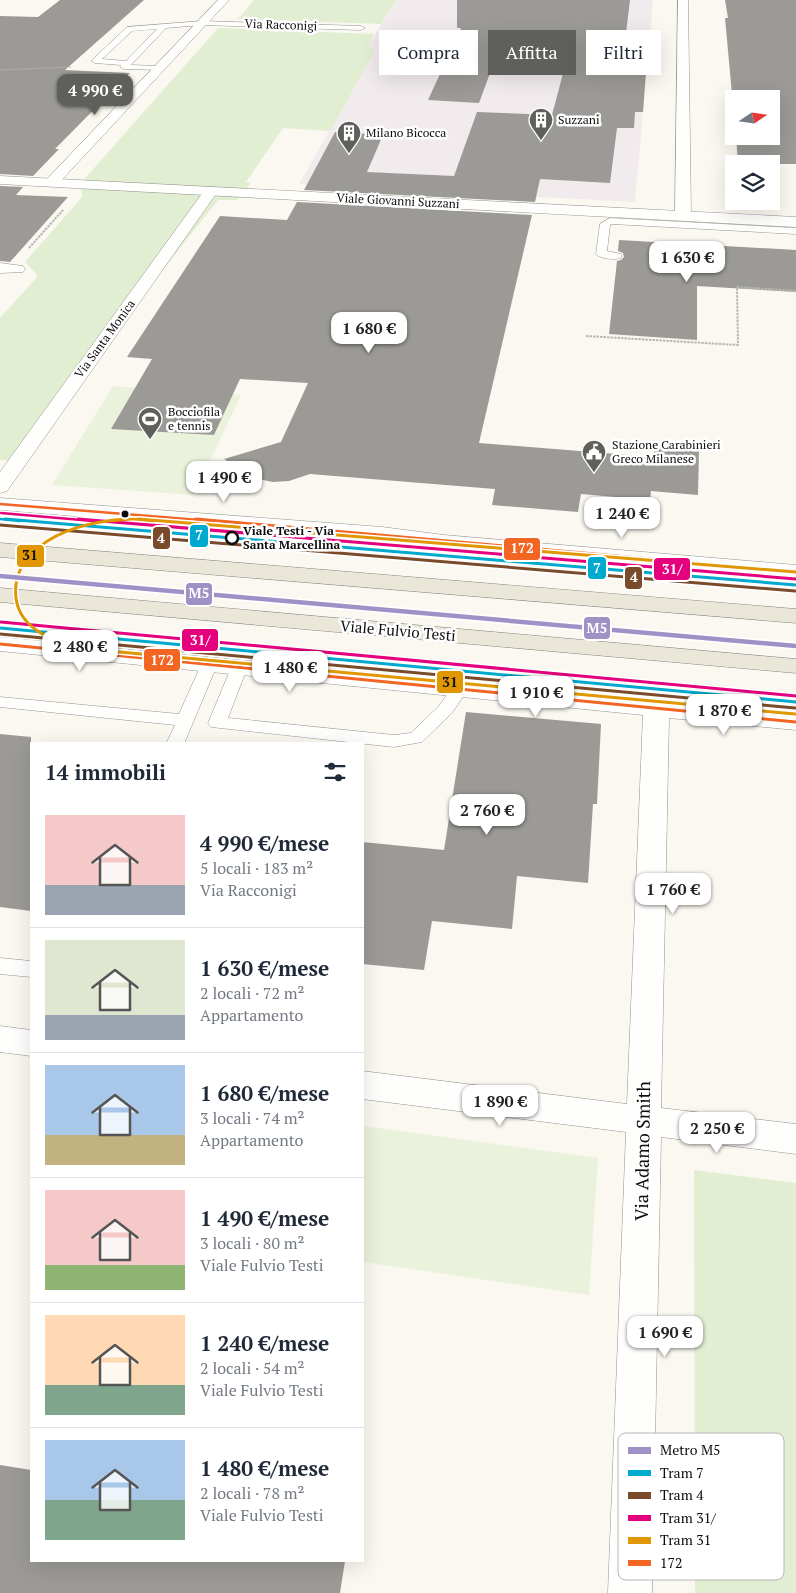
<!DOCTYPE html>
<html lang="it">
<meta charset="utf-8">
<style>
body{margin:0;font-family:"PT Serif",serif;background:#f6f6f7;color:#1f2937;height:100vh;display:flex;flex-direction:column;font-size:19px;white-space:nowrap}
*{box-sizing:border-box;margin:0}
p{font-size:16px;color:#747a83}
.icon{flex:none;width:28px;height:28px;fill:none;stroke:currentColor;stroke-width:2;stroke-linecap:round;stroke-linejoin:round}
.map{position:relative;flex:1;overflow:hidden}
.drawer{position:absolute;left:30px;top:742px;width:334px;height:820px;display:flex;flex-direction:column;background:#fff;border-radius:0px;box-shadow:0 5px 20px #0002}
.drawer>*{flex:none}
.guide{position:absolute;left:379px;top:30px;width:341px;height:45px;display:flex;gap:10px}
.needle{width:32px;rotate:77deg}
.fabs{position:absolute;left:725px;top:90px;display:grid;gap:10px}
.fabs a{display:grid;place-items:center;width:55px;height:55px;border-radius:0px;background:#fff;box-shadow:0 5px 20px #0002;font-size:25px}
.price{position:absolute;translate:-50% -42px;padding:0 11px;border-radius:10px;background:#fff;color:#222;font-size:16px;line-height:32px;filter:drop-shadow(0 1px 2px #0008)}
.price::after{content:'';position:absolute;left:50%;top:30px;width:15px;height:11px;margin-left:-8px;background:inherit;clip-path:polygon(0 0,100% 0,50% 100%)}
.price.current{background:#5f5f5c;color:#fff}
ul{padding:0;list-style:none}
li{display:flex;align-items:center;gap:15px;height:125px;padding:0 15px}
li+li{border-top:1px solid #e0e1e3}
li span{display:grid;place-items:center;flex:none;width:140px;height:100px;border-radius:0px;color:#555}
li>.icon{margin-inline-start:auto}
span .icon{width:60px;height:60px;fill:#fffc;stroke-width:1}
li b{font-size:21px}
h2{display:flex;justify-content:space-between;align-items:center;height:60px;padding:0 15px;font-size:21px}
.tag{padding:0 18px;border-radius:0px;background:#fff;box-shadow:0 5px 20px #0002;font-size:18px;line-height:45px}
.tag.current{background:#5f5f5c;color:#fff}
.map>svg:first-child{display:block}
.industrial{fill:#f1ebed}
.green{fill:#e2eed1}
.pitch{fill:#ebf2db}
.building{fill:#9c9a96}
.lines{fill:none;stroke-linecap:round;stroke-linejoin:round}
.service-casing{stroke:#93928f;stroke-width:1}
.minor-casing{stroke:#93928f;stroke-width:1}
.tertiary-casing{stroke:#93928f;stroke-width:1}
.primary-casing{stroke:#80807c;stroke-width:1}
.path-far1{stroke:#b7b7b5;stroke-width:1;stroke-dasharray:2 1;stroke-linecap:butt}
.path{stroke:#b7b7b5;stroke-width:2;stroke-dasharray:2.5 1;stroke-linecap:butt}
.service{fill:#fefefd;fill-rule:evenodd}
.minor{fill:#fefefd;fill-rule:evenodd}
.tertiary{fill:#fefefd;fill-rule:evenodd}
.primary{fill:#eae7d9;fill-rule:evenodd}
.bus-1-far1-casing{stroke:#fff;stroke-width:5}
.bus-1-casing{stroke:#fff;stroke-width:6}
.bus-1-far1{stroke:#f26522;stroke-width:2.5}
.bus-1{stroke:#f26522;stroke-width:3}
.tram-1-far1-casing{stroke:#fff;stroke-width:5}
.tram-1-casing{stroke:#fff;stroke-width:6}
.tram-2-casing{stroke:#fff;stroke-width:6}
.tram-3-far1-casing{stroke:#fff;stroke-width:5}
.tram-3-casing{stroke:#fff;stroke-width:6}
.tram-4-far1-casing{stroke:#fff;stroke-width:5}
.tram-4-casing{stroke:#fff;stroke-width:6}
.tram-1-far1{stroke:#00a9ce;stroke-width:2.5}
.tram-1{stroke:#00a9ce;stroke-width:3}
.tram-2{stroke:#7a4b2a;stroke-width:3}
.tram-3-far1{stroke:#e5007d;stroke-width:2.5}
.tram-3{stroke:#e5007d;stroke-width:3}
.tram-4-far1{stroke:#e09701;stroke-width:2.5}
.tram-4{stroke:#e09701;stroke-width:3}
.metro-1-casing{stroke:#fff;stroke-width:8}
.metro-1{stroke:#9d91c5;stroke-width:4.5}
.bus-dot{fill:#0c0c0c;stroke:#fff;stroke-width:2}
.stop-dot{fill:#fff;stroke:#0c0c0c;stroke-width:2.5}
.labels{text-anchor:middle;stroke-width:5;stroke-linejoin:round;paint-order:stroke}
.far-street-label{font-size:12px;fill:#0c0c0c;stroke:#fff}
.far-poi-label{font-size:12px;fill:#0c0c0c;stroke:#fff;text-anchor:start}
.far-stop-label{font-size:12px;font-weight:bold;fill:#0c0c0c;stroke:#fff;text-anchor:start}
.street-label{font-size:15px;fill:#0c0c0c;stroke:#fff}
.near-street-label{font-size:18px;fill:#0c0c0c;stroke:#fff}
.key{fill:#fff;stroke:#b6b6b6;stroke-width:1}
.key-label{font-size:14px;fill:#0c0c0c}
.line-badge{stroke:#fff;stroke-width:2}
.badge-label{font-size:14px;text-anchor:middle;font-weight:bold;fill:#fff}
.pale-badge-label{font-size:14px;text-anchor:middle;font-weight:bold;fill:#111}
</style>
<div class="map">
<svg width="796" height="1593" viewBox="0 0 796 1593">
<rect width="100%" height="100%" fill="#faf8f0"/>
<path class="industrial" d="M396,0H653L635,202L299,184L376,49L368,46Z"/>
<path class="green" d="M254,0H396L381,24L238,19Z
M218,28L374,34L368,46L376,49L330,131L283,128L246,182L251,183L237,200H218L12,461L0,460V318L38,276L25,262L82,197L81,183Z
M694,1170L796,1183V1593H695Z"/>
<path class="pitch" d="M113,386L241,395L194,495L52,485Z
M363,1126L598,1158L589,1295L363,1262Z"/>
<path class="building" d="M60,0H144L65,70L130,73L55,149H59L33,176L0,174V16L38,17Z
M457,0H630L623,58L647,59L643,112H635L634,128H617L610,183L540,179L535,202L304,190L335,132L383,135L367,172L454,176L477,112L552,115L574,32L506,30L479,103L428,100L461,28H457Z
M725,0H796V164H738L736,136H771V99H734V116L725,18H728Z
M0,186L23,187L16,195L68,197L10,262L0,261Z
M297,202L532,215L479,443L654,457V447L699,451L698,495L651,491L650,500L581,494L578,512L492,505L495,489L310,474L289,481L273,482L258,479L224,459L281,442L308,383L240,379L214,435L111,429L152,359L127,357L220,216L287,220Z
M619,240L796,250V292L697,286V340L609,334L617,261L621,260L624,257L623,253L618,251Z
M466,712L601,724L597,804H593L588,883L517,876L512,929L432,921L424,970L362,964V842L444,850Z
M0,734L31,737V911L0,907Z
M0,1465L31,1470V1561H345L340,1593H0Z"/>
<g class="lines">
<defs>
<path id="service" d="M202,21L361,26L365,28L361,30L202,25L166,28L131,65L158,66L162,68L161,70L124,69L120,67L121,65L95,63L91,61L127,27ZM157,29L126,61L102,59L132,31Z
M610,218L796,228V234L612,224L610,225L607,251L621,254L622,256L621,258C614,260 601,259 596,254L600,224Z
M209,660L215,661L217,665L184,744H166L175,725L0,707V697L179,714L201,665L203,661Z
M239,663L245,664L247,668L228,718L394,735L411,733L439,706L453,686L459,685L465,686L468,690L451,714L422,742L394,747L211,727L208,723L231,668L233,664Z
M0,958L31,961V977L0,974Z"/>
<path id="minor" d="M218,0H229L57,185H47L45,182L47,179Z
M678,0H688L691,216L688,219H678L675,216Z
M211,187L216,188L218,191L7,491L0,493V472L206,188Z
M0,263L23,266L25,269L23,272L0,273Z
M0,498L382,527L444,535L796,565V579L444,549L382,541L0,510Z
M0,637L796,714V730L669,718L661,1108L796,1124V1154L661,1137L652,1593H608L626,1132L362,1099V1071L627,1104L643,715L0,651Z
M0,1026L31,1030V1056L0,1052Z"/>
<path id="tertiary" d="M0,176L796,217V227L0,184Z"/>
<path id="primary" d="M0,543L796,609V623L0,557Z
M0,588L796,659V673L0,602Z"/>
</defs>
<use href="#service" class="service-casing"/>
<use href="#minor" class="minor-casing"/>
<use href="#tertiary" class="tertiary-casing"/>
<use href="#primary" class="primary-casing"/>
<path class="path-far1" d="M0,70L72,67"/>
<path class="path" d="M29,248L63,210
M586,336L738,345L737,287L796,291"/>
<use href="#service" class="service"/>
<use href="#minor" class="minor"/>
<use href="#tertiary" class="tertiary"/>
<use href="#primary" class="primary"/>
<defs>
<path id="bus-1-far1" d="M0,504L212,521"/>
<path id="bus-1" d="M196,519C396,535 596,555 796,572
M0,644L796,722"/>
</defs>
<use href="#bus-1-far1" class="bus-1-far1-casing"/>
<use href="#bus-1" class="bus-1-casing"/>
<use href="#bus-1-far1" class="bus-1-far1"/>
<use href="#bus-1" class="bus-1"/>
<defs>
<path id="tram-1-far1" d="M0,519L20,521"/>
<path id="tram-1" d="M5,519L796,585
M0,628L796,702"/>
<path id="tram-2" d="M0,525L795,591
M0,634L795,708"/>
<path id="tram-3-far1" d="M1,513L93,521"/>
<path id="tram-3" d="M78,519L796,579
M1,622L796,696"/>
<path id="tram-4-far1" d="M111,521L133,519L154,521"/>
<path id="tram-4" d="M126,519C96,521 63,528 39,547C28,556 17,570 16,585C11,628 53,642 87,649L795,714
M138,519L796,572"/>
</defs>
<use href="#tram-1-far1" class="tram-1-far1-casing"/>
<use href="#tram-1" class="tram-1-casing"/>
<use href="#tram-2" class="tram-2-casing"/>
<use href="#tram-3-far1" class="tram-3-far1-casing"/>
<use href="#tram-3" class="tram-3-casing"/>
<use href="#tram-4-far1" class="tram-4-far1-casing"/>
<use href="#tram-4" class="tram-4-casing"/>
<use href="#tram-1-far1" class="tram-1-far1"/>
<use href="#tram-1" class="tram-1"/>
<use href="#tram-2" class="tram-2"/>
<use href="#tram-3-far1" class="tram-3-far1"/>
<use href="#tram-3" class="tram-3"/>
<use href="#tram-4-far1" class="tram-4-far1"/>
<use href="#tram-4" class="tram-4"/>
<defs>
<path id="metro-1" d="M0,576L796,646"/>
</defs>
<use href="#metro-1" class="metro-1-casing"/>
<use href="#metro-1" class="metro-1"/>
</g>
<defs>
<symbol id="building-pin" viewBox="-11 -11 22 30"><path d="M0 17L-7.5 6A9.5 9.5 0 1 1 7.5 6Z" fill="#5f5f5c" stroke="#fff"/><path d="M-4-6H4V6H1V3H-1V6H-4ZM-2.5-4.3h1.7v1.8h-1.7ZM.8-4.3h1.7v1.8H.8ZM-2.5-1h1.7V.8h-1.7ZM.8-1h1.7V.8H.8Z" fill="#fff"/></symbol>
<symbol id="stadium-pin" viewBox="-11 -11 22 30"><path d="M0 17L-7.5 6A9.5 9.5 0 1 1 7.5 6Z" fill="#5f5f5c" stroke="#fff"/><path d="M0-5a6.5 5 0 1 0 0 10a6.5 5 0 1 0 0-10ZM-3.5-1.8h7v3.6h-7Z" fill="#fff"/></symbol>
<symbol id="civic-pin" viewBox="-11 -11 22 30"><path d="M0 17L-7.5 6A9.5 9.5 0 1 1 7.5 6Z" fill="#5f5f5c" stroke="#fff"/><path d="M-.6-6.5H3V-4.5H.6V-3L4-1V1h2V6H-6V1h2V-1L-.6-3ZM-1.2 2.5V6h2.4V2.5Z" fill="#fff"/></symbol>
</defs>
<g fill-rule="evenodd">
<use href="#building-pin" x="527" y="106" width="28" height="38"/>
<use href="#building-pin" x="335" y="119" width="28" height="38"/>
<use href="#stadium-pin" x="136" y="405" width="28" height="38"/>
<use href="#civic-pin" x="580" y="438" width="28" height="38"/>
</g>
<circle class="bus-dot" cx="125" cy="514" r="4.5"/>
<circle class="stop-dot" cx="232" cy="538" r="6"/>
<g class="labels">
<g class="far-street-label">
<text transform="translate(281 25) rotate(2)" y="4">Via Racconigi</text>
<text transform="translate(398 201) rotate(3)" y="4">Viale Giovanni Suzzani</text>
<text transform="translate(105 339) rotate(-54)" y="4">Via Santa Monica</text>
</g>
<g class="far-poi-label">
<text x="558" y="124">Suzzani</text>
<text x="366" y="137">Milano Bicocca</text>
<text x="168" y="416">Bocciofila<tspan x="168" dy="14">e tennis</tspan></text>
<text x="612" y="449">Stazione Carabinieri<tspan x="612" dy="14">Greco Milanese</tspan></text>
</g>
<g class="far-stop-label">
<text x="243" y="535">Viale Testi - Via<tspan x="243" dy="14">Santa Marcellina</tspan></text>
</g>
<g class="street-label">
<text transform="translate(398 631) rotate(5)" y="5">Viale Fulvio Testi</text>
</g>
<g class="near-street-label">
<text transform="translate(643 1151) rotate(-89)" y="6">Via Adamo Smith</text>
</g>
</g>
<rect x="618" y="1433" width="166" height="147" rx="8" class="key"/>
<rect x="628" y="1447" width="23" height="7" fill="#9d91c5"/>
<rect x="628" y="1470" width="23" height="6" fill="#00a9ce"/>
<rect x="628" y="1492" width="23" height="7" fill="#7a4b2a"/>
<rect x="628" y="1515" width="23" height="6" fill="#e5007d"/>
<rect x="628" y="1537" width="23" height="7" fill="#e09701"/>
<rect x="628" y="1560" width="23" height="6" fill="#f26522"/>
<g class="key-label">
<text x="660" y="1455">Metro M5</text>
<text x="660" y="1478">Tram 7</text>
<text x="660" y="1500">Tram 4</text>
<text x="660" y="1523">Tram 31/</text>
<text x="660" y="1545">Tram 31</text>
<text x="660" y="1568">172</text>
</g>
<g class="line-badge">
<rect x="189" y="524" width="20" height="24" rx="5" fill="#00a9ce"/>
<rect x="152" y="526" width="19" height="24" rx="5" fill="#7a4b2a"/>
<rect x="503" y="537" width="38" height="24" rx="5" fill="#f26522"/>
<rect x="16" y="544" width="29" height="24" rx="5" fill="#e09701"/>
<rect x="587" y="556" width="20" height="24" rx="5" fill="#00a9ce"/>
<rect x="653" y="557" width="38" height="24" rx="5" fill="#e5007d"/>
<rect x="624" y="566" width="19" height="24" rx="5" fill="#7a4b2a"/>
<rect x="185" y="582" width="28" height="24" rx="5" fill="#9d91c5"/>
<rect x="583" y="616" width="28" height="24" rx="5" fill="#9d91c5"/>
<rect x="181" y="628" width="38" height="24" rx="5" fill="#e5007d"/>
<rect x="143" y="648" width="38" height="24" rx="5" fill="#f26522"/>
<rect x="436" y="670" width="28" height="24" rx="5" fill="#e09701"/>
</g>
<g class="badge-label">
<text x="199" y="540">7</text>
<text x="161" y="543">4</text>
<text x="522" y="553">172</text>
<text x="597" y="573">7</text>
<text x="672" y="574">31/</text>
<text x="634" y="582">4</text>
<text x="199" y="598">M5</text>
<text x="597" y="633">M5</text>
<text x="200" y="645">31/</text>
<text x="162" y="665">172</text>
</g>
<g class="pale-badge-label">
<text x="30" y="560">31</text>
<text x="450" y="687">31</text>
</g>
</svg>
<div class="fabs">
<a><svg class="needle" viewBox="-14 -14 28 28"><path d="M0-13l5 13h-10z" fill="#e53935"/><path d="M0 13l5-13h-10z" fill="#747a83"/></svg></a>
<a><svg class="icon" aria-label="layers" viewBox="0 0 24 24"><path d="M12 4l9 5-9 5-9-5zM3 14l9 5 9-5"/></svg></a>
</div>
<b class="price current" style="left:95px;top:116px">4 990 €</b>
<b class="price" style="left:687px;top:283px">1 630 €</b>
<b class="price" style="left:369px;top:354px">1 680 €</b>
<b class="price" style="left:224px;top:503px">1 490 €</b>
<b class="price" style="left:622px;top:539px">1 240 €</b>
<b class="price" style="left:80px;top:672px">2 480 €</b>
<b class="price" style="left:290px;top:693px">1 480 €</b>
<b class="price" style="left:536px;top:718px">1 910 €</b>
<b class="price" style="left:724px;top:736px">1 870 €</b>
<b class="price" style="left:487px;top:836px">2 760 €</b>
<b class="price" style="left:673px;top:915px">1 760 €</b>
<b class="price" style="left:500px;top:1127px">1 890 €</b>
<b class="price" style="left:717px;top:1154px">2 250 €</b>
<b class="price" style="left:665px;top:1358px">1 690 €</b>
<div class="guide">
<a class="tag">Compra</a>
<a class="tag current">Affitta</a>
<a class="tag">Filtri</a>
</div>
<section class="drawer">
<h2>14 immobili<svg class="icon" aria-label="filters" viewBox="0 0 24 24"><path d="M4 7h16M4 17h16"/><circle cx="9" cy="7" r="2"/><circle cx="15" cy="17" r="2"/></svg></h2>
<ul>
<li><span style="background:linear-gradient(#f6c9c9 70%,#9aa5b1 0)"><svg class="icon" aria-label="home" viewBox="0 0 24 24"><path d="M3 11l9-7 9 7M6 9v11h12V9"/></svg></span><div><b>4 990 €/mese</b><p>5 locali · 183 m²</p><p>Via Racconigi</p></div></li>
<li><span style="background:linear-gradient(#dfe7d0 75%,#9aa5b1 0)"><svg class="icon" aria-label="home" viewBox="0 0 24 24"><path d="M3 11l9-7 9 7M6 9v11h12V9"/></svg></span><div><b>1 630 €/mese</b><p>2 locali · 72 m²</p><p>Appartamento</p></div></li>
<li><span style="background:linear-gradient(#a9c7e8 70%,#c2b280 0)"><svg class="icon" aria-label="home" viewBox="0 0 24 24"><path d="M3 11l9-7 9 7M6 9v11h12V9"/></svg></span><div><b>1 680 €/mese</b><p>3 locali · 74 m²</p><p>Appartamento</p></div></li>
<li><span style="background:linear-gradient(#f6c9c9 75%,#8fb573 0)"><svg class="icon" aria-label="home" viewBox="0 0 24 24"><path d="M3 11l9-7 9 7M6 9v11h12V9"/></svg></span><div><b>1 490 €/mese</b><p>3 locali · 80 m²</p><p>Viale Fulvio Testi</p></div></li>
<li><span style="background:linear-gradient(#ffd9b3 70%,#7fa58c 0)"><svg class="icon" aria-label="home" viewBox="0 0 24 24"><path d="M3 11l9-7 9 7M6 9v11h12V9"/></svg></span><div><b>1 240 €/mese</b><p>2 locali · 54 m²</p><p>Viale Fulvio Testi</p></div></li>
<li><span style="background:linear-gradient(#a9c7e8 60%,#7fa58c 0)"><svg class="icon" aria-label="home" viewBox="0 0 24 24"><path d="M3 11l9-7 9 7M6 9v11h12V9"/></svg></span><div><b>1 480 €/mese</b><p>2 locali · 78 m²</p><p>Viale Fulvio Testi</p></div></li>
</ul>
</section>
</div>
